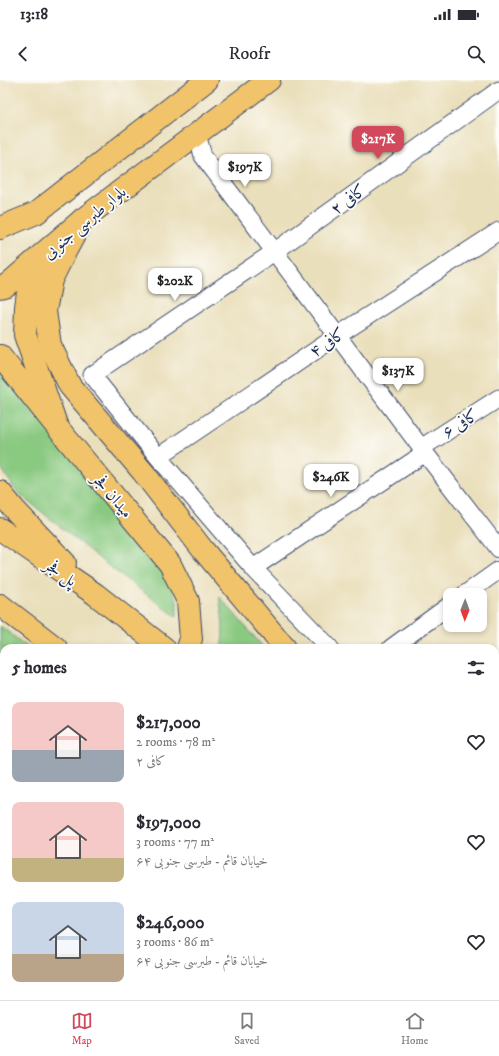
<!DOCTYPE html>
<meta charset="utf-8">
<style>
body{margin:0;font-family:"IM FELL DW Pica",Amiri,serif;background:#f7f7f7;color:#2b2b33;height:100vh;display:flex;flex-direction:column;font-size:15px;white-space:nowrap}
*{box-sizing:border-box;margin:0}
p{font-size:13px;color:#7c7c81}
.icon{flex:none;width:22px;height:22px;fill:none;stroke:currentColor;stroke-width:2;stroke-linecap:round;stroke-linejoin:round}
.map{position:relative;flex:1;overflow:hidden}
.side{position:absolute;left:0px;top:564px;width:499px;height:356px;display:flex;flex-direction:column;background:#fff;border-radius:12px 12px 0 0;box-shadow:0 2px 6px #0003}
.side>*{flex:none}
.needle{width:26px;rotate:181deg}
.fabs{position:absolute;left:443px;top:508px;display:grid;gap:8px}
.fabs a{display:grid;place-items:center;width:44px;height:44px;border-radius:8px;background:#fff;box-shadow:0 2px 6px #0003;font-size:20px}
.price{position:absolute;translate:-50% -34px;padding:0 9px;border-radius:8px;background:#fff;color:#222;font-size:13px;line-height:26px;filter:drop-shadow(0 1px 2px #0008)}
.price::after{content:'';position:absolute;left:50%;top:24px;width:12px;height:9px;margin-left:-6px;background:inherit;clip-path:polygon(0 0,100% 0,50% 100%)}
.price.current{background:#d1495b;color:#fff}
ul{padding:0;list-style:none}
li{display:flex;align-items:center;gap:12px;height:100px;padding:0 12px}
li span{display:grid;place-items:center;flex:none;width:112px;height:80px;border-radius:8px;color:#555}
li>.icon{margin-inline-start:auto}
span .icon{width:48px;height:48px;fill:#fffc;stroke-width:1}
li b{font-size:17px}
h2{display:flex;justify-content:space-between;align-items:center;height:48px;padding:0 12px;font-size:17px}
.status{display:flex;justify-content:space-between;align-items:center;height:28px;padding:0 20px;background:#fff;direction:ltr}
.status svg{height:11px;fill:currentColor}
header{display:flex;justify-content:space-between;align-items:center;height:52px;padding:0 12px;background:#fff;font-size:18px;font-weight:600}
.dock{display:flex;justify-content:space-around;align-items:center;height:56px;border-top:1px solid #e1e1e2;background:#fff;font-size:11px;color:#7c7c81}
.dock a{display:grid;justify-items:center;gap:2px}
.dock .current{color:#d1495b}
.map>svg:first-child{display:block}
.green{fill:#89c980;stroke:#527c6f}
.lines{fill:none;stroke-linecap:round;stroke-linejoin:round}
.street-casing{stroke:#3a496c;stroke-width:19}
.primary-casing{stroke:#3a496c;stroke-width:24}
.highway-casing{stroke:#3a496c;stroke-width:24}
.street{stroke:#fff;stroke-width:17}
.primary{stroke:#f1c36a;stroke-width:22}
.highway{stroke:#f1c36a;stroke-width:22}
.labels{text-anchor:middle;stroke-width:3.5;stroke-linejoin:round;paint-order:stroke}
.street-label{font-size:17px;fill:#1b2f5e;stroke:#fdfcf7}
</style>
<div class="status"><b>13:18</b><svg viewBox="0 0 49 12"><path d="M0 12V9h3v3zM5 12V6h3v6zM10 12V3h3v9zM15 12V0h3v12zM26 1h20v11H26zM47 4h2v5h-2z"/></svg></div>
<header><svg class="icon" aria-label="back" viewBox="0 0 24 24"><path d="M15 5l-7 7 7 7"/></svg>Roofr<svg class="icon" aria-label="search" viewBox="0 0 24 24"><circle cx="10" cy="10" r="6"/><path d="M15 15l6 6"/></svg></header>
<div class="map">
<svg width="499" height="920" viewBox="0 0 499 920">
<rect width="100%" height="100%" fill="#fdfcf7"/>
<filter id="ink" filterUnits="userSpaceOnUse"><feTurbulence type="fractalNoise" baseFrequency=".025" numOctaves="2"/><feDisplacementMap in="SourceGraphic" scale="8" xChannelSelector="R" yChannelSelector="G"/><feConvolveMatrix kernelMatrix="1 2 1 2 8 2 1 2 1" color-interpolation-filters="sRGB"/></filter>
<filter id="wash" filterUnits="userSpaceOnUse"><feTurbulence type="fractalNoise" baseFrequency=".012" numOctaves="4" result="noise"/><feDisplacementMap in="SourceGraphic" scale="16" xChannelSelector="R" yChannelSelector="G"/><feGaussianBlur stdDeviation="0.9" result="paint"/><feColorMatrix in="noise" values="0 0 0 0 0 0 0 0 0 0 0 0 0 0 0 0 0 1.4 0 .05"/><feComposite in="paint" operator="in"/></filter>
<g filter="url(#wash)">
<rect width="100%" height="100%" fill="#eadfbb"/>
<path class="green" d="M0,289L150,474L170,505L177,521V537L106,484L16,411L0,386Z
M219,516L264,568H221C225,551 222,533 219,516Z
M0,546L29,568H4V635L0,633Z
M0,748L4,750V916H341L343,917L340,920H0Z
M495,841L499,844V881L495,878Z"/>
</g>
<g filter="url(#ink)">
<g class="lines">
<defs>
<path id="street" d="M197,54L203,76L425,373L499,469
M421,368L499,318
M158,377L337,256L499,151
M253,488L425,373
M464,515L499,490
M330,568L253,488L158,377L92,295L274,172L499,10
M391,568L450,525
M495,634L499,631
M0,727L4,729
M495,729L499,733
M385,916L391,920"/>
<path id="primary" d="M0,148L36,133L207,0
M0,207L7,205L37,179
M0,276L57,347L170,484L188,521L191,559L188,568
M57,347L25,255L26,227L30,196L40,176L83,139L269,0
M0,654L4,655"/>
<path id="highway" d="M83,139L66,170L51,200L45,231L50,265L70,306L143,392L203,470L285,568
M0,412L14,429L65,483
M0,449L95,514L164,568
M0,525L56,568
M0,684L4,686
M495,782L499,785
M495,819L499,822
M495,899L499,902
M480,916L486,920"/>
</defs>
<use href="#street" class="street-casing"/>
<use href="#primary" class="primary-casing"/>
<use href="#highway" class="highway-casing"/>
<use href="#street" class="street"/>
<use href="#primary" class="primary"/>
<use href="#highway" class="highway"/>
</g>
</g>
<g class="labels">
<g class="street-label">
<text transform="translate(348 119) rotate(-36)" y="6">کافی ۲</text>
<text transform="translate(84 142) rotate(-40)" y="6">بلوار طبرسی جنوبی</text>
<text transform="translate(327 262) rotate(-34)" y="6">کافی ۴</text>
<text transform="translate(460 343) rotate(-32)" y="6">کافی ۶</text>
<text transform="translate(113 415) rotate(50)" y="6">میدان فجر</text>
<text transform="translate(61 492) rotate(35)" y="6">پل فجر</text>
</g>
</g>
</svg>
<div class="fabs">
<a><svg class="needle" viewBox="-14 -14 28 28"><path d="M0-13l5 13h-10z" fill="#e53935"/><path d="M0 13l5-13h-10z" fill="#7c7c81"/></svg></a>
</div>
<b class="price current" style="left:378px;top:80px">$217K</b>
<b class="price" style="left:245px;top:108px">$197K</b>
<b class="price" style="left:175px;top:222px">$202K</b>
<b class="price" style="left:398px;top:312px">$137K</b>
<b class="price" style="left:331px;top:418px">$246K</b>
<section class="side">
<h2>5 homes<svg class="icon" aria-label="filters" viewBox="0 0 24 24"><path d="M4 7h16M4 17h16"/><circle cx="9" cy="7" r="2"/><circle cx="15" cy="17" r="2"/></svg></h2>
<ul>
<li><span style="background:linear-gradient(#f6c9c9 60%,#9aa5b1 0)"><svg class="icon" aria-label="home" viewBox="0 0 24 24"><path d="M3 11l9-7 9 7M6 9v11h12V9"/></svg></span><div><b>$217,000</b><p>2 rooms · 78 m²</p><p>کافی ۲</p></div><svg class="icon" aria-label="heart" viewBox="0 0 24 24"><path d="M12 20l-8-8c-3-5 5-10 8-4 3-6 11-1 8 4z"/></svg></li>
<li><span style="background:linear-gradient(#f6c9c9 70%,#c2b280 0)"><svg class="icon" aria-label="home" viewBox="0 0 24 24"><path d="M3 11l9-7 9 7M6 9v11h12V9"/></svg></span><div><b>$197,000</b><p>3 rooms · 77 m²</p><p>خیابان قائم - طبرسی جنوبی ۶۴</p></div><svg class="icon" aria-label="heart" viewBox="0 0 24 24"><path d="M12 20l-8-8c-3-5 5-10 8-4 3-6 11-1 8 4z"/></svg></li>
<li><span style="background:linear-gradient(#c9d6e8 65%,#b9a48a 0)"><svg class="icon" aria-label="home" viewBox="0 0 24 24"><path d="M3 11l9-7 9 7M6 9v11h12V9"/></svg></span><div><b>$246,000</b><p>3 rooms · 86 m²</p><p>خیابان قائم - طبرسی جنوبی ۶۴</p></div><svg class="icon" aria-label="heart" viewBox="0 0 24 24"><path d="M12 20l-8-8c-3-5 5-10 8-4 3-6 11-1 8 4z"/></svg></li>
</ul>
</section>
</div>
<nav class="dock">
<a class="current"><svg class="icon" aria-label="map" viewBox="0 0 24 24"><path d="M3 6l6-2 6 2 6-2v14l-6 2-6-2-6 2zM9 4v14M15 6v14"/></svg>Map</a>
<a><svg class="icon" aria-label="saved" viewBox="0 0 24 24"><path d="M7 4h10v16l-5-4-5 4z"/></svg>Saved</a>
<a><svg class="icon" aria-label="home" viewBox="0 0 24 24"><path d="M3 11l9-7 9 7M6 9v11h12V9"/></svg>Home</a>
</nav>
